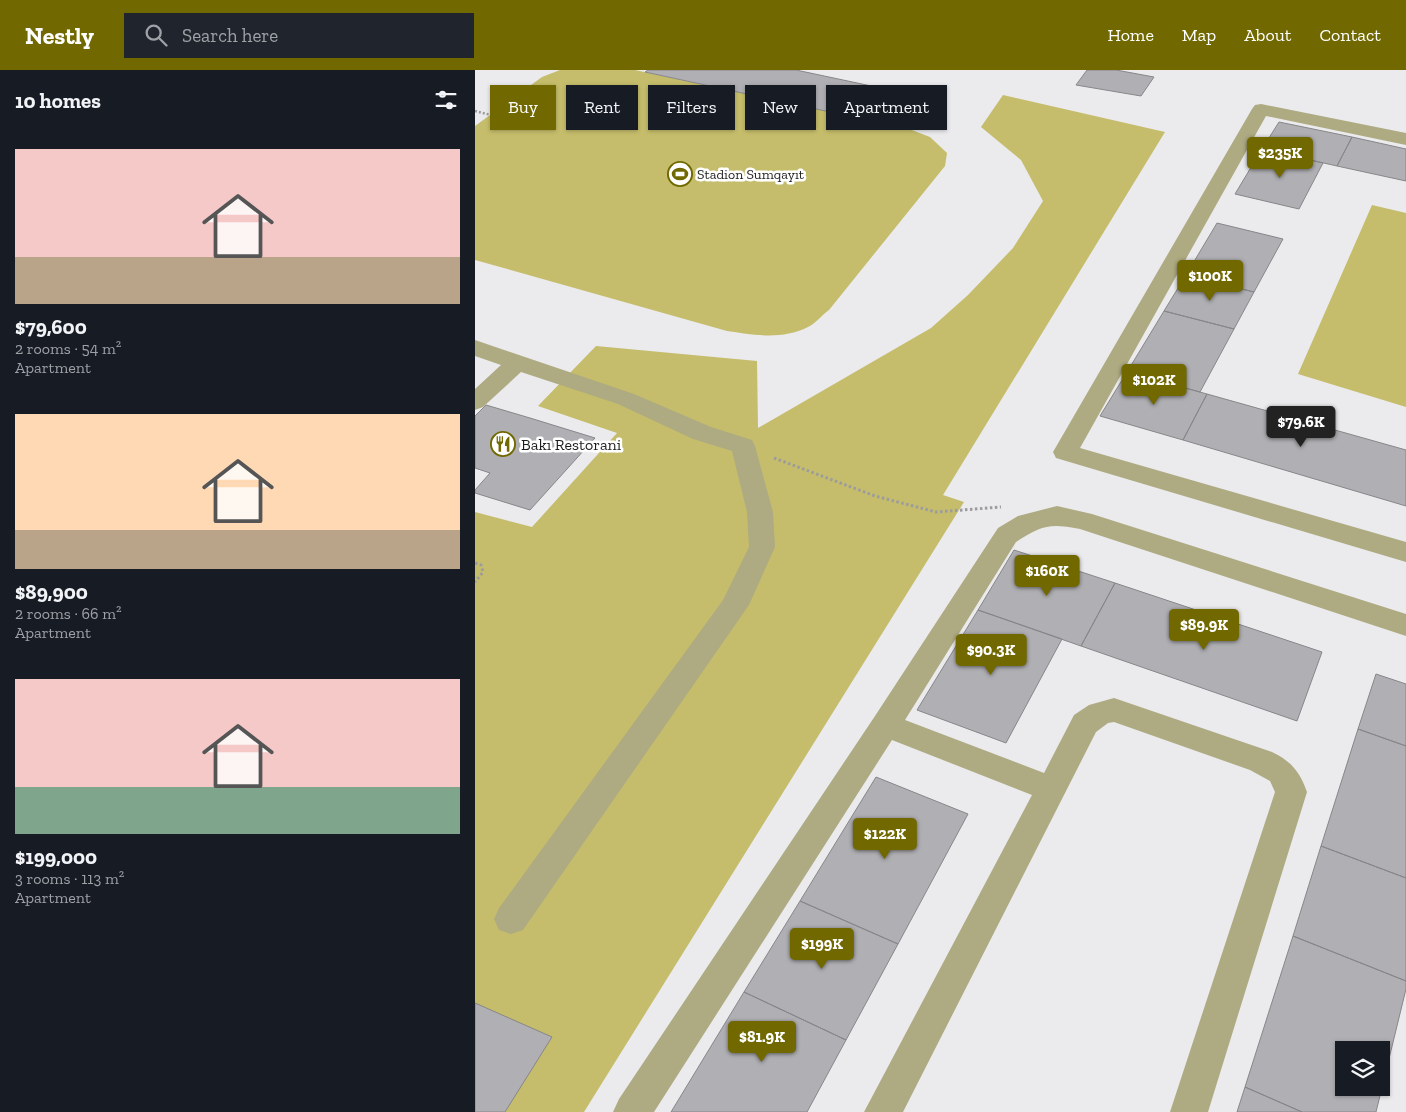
<!DOCTYPE html>
<meta charset="utf-8">
<style>
body{margin:0;font-family:"Zilla Slab",serif;background:#20242c;color:#f1f3f6;height:100vh;display:flex;flex-direction:column;font-size:19px;white-space:nowrap}
*{box-sizing:border-box;margin:0}
p{font-size:16px;color:#9ea1a6}
.icon{flex:none;width:28px;height:28px;fill:none;stroke:currentColor;stroke-width:2;stroke-linecap:round;stroke-linejoin:round}
.map{position:relative;flex:1;overflow:hidden}
.details{display:flex;flex-direction:column;background:#171b24;width:475px}
.details>*{flex:none}
.hud{position:absolute;left:15px;top:15px;width:475px;height:45px;display:flex;gap:10px}
.buttons{position:absolute;left:860px;top:971px;display:grid;gap:10px}
.buttons a{display:grid;place-items:center;width:55px;height:55px;border-radius:0px;background:#171b24;box-shadow:0 1px 4px #0004;font-size:25px}
.price{position:absolute;translate:-50% -42px;padding:0 11px;border-radius:5px;background:#716800;color:#fff;font-size:16px;line-height:32px;filter:drop-shadow(0 1px 2px #0008)}
.price::after{content:'';position:absolute;left:50%;top:30px;width:15px;height:11px;margin-left:-8px;background:inherit;clip-path:polygon(0 0,100% 0,50% 100%)}
.price.on{background:#222;color:#fff}
ul{padding:0;list-style:none}
li{display:grid;align-content:center;gap:10px;height:265px;padding:0 15px}
li span{display:grid;place-items:center;height:155px;border-radius:0px;color:#555}
li>.icon{margin-inline-start:auto}
span .icon{width:90px;height:90px;fill:#fffc;stroke-width:1}
li b{font-size:21px}
h2{display:flex;justify-content:space-between;align-items:center;height:60px;padding:0 15px;font-size:21px}
.chip{padding:0 18px;border-radius:0px;background:#171b24;box-shadow:0 1px 4px #0004;font-size:18px;line-height:45px}
.chip.on{background:#716800;color:#fff}
header{display:flex;align-items:center;gap:30px;box-sizing:border-box;height:70px;padding:0 25px;background:#716800;color:#fff}
header strong{font-size:24px}
nav{display:flex;gap:28px;margin-inline-start:auto;font-size:18px}
.search{width:350px;height:45px;background:#20242c;display:flex;align-items:center;gap:12px;box-sizing:border-box;padding:0 18px;border-radius:0px;color:#9ea1a6;font-size:19px}
main{display:flex;flex:1;min-height:0}
.map>svg:first-child{display:block}
.green{fill:#c5bd6b}
.building{fill:#b0afb3;stroke:#878689;fill-rule:evenodd}
.lines{fill:none;stroke-linecap:round;stroke-linejoin:round}
.path-far1{stroke:#9c9c9e;stroke-width:2.5;stroke-dasharray:2 2;stroke-linecap:butt}
.path{stroke:#9c9c9e;stroke-width:3;stroke-dasharray:2.5 2.5;stroke-linecap:butt}
.minor{fill:#aeab82;fill-rule:evenodd}
.labels{text-anchor:middle;stroke-width:5;stroke-linejoin:round;paint-order:stroke}
.far-poi-label{font-size:14px;fill:#1d1d1e;stroke:#fff;text-anchor:start}
.poi-label{font-size:16px;fill:#1d1d1e;stroke:#fff;text-anchor:start}
</style>
<header>
<strong>Nestly</strong>
<div class="search"><svg class="icon" aria-label="search" viewBox="0 0 24 24"><circle cx="10" cy="10" r="6"/><path d="M15 15l6 6"/></svg>Search here</div>
<nav><a>Home</a><a>Map</a><a>About</a><a>Contact</a></nav>
</header>
<main>
<section class="details">
<h2>10 homes<svg class="icon" aria-label="filters" viewBox="0 0 24 24"><path d="M4 7h16M4 17h16"/><circle cx="9" cy="7" r="2"/><circle cx="15" cy="17" r="2"/></svg></h2>
<ul>
<li><span style="background:linear-gradient(#f6c9c9 70%,#b9a48a 0)"><svg class="icon" aria-label="home" viewBox="0 0 24 24"><path d="M3 11l9-7 9 7M6 9v11h12V9"/></svg></span><div><b>$79,600</b><p>2 rooms · 54 m²</p><p>Apartment</p></div></li>
<li><span style="background:linear-gradient(#ffd9b3 75%,#b9a48a 0)"><svg class="icon" aria-label="home" viewBox="0 0 24 24"><path d="M3 11l9-7 9 7M6 9v11h12V9"/></svg></span><div><b>$89,900</b><p>2 rooms · 66 m²</p><p>Apartment</p></div></li>
<li><span style="background:linear-gradient(#f6c9c9 70%,#7fa58c 0)"><svg class="icon" aria-label="home" viewBox="0 0 24 24"><path d="M3 11l9-7 9 7M6 9v11h12V9"/></svg></span><div><b>$199,000</b><p>3 rooms · 113 m²</p><p>Apartment</p></div></li>
</ul>
</section>
<div class="map">
<svg width="931" height="1042" viewBox="0 0 931 1042">
<rect width="100%" height="100%" fill="#ebeaed"/>
<path class="green" d="M85,0H160L434,59L455,67L472,83L470,96L354,240C347,245 340,254 333,257C307,270 279,265 252,261L0,190V56L67,7Z
M528,25L690,62L468,425L489,432L109,1042H0V442L57,457L142,363L63,336L121,276L282,291L283,358L456,258L493,225L538,178L568,131L546,90L506,57Z
M897,135L931,143V337L823,304Z"/>
<path class="building" d="M173,0H321L448,27L420,56L170,2Z
M612,0H641L679,7L666,26L601,15Z
M804,52L877,67L862,96L787,79Z
M877,67L931,79V111L862,96Z
M787,79L848,93L824,139L760,124Z
M742,153L808,169L779,222L711,205Z
M711,205L779,222L759,259L689,241Z
M689,241L759,259L725,322L652,302Z
M652,302L732,324L708,370L625,346Z
M732,324L931,380V436L708,370Z
M11,335L55,348L120,368L55,440L0,423V420L15,403L0,398V346Z
M539,480L640,513L606,576L503,540Z
M640,513L847,582L822,651L606,576Z
M503,540L587,569L531,673L442,640Z
M901,604L931,614V676L883,659Z
M883,659L931,676V808L846,776Z
M401,707L493,744L423,874L325,831Z
M846,776L931,808V911L818,866Z
M325,831L423,874L371,970L269,922Z
M818,866L931,911V919L901,1042H827L770,1017ZM869,980H906V1018H869Z
M269,922L371,970L332,1042H196Z
M0,933L77,967L30,1042H0Z
M770,1017L827,1042H762Z"/>
<g class="lines">
<path class="path-far1" d="M0,41L16,45"/>
<path class="path" d="M299,388L400,426L461,442L526,437
M0,493L6,495L8,502L0,512"/>
<path class="minor" d="M786,34L931,63V75L791,46L605,378L931,472V492L581,388L578,382L777,39L780,35Z
M0,270L159,324L236,357L277,370L280,376L298,442L300,477L274,535L48,860L36,864L24,860L19,849L24,838L248,530L274,477L272,442L257,381L218,369L143,334L46,302L8,337L0,340V319L26,295L0,286Z
M582,436L617,444L931,544V566L605,459C575,453 567,455 541,472L430,650L569,703L599,645L614,635L639,628L797,682C816,691 825,702 832,722L733,1042H695L800,722L795,711L775,700L639,652L633,653L621,662L428,1042H389L557,725L417,670L179,1042H138L144,1029L400,646L523,458L543,446Z"/>
</g>
<defs>
<symbol id="stadium-ring" viewBox="-11 -11 22 22"><circle r="9.5" fill="#fff" stroke="#716800" stroke-width="1.5"/><path d="M0-5a6.5 5 0 1 0 0 10a6.5 5 0 1 0 0-10ZM-3.5-1.8h7v3.6h-7Z" fill="#716800"/></symbol>
<symbol id="restaurant-ring" viewBox="-11 -11 22 22"><circle r="9.5" fill="#fff" stroke="#716800" stroke-width="1.5"/><path d="M-5-6h1v4h1v-4h1v4h1v-4h1v5L-1.5 .5V6h-2V.5L-5-1ZM5-6V6H3V1.5H1.5Q1.5-4 5-6Z" fill="#716800"/></symbol>
</defs>
<g fill-rule="evenodd">
<use href="#stadium-ring" x="191" y="90" width="28" height="28"/>
<use href="#restaurant-ring" x="14" y="360" width="28" height="28"/>
</g>
<g class="labels">
<g class="far-poi-label">
<text x="222" y="109">Stadion Sumqayıt</text>
</g>
<g class="poi-label">
<text x="46" y="380">Bakı Restorani</text>
</g>
</g>
</svg>
<div class="buttons">
<a><svg class="icon" aria-label="layers" viewBox="0 0 24 24"><path d="M12 4l9 5-9 5-9-5zM3 14l9 5 9-5"/></svg></a>
</div>
<b class="price" style="left:805px;top:109px">$235K</b>
<b class="price" style="left:735px;top:232px">$100K</b>
<b class="price" style="left:679px;top:336px">$102K</b>
<b class="price on" style="left:826px;top:378px">$79.6K</b>
<b class="price" style="left:572px;top:527px">$160K</b>
<b class="price" style="left:729px;top:581px">$89.9K</b>
<b class="price" style="left:516px;top:606px">$90.3K</b>
<b class="price" style="left:410px;top:790px">$122K</b>
<b class="price" style="left:347px;top:900px">$199K</b>
<b class="price" style="left:287px;top:993px">$81.9K</b>
<div class="hud">
<a class="chip on">Buy</a>
<a class="chip">Rent</a>
<a class="chip">Filters</a>
<a class="chip">New</a>
<a class="chip">Apartment</a>
</div>
</div>
</main>
